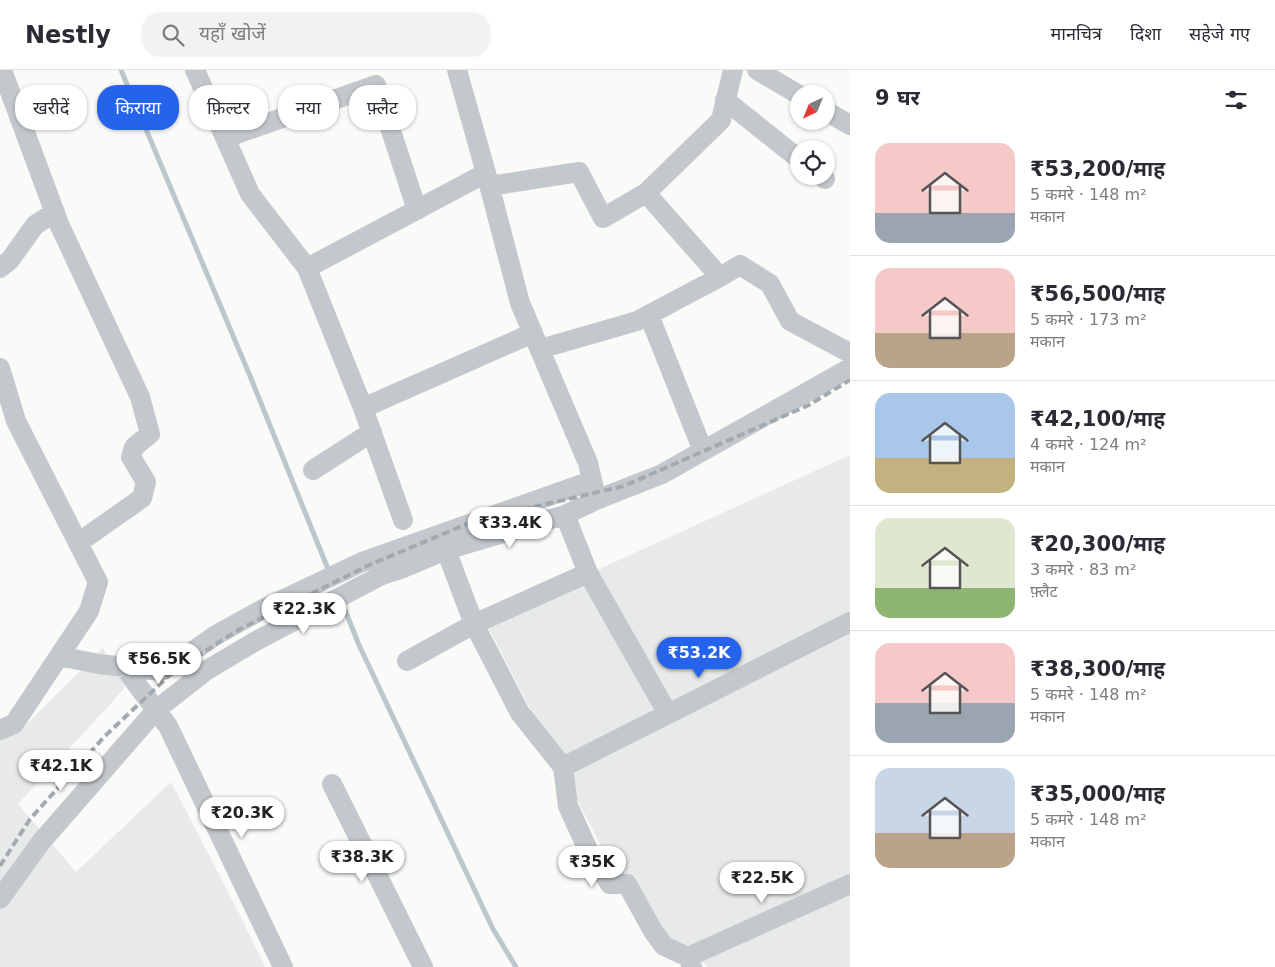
<!DOCTYPE html>
<html lang="hi">
<meta charset="utf-8">
<style>
body{margin:0;font-family:"DejaVu Sans","Noto Sans Devanagari",sans-serif;background:#f2f2f3;color:#2b2b33;height:100vh;display:flex;flex-direction:column;font-size:19px;white-space:nowrap}
*{box-sizing:border-box;margin:0}
p{font-size:16px;color:#7c7c81}
.icon{flex:none;width:28px;height:28px;fill:none;stroke:currentColor;stroke-width:2;stroke-linecap:round;stroke-linejoin:round}
.map{position:relative;flex:1;overflow:hidden}
.drawer{display:flex;flex-direction:column;background:#fff;width:425px}
.drawer>*{flex:none}
.guide{position:absolute;left:15px;top:15px;width:475px;height:45px;display:flex;gap:10px}
.needle{width:32px;rotate:223deg}
.buttons{position:absolute;left:790px;top:15px;display:grid;gap:10px}
.buttons a{display:grid;place-items:center;width:45px;height:45px;border-radius:50%;background:#fff;box-shadow:0 1px 4px #0004;font-size:25px}
.price{position:absolute;translate:-50% -42px;padding:0 11px;border-radius:18px;background:#fff;color:#222;font-size:16px;line-height:32px;filter:drop-shadow(0 1px 2px #0008)}
.price::after{content:'';position:absolute;left:50%;top:30px;width:15px;height:11px;margin-left:-8px;background:inherit;clip-path:polygon(0 0,100% 0,50% 100%)}
.price.current{background:#2563eb;color:#fff}
ul{padding:0;list-style:none}
li{display:flex;align-items:center;gap:15px;height:125px;padding:0 25px}
li+li{border-top:1px solid #e1e1e2}
li span{display:grid;place-items:center;flex:none;width:140px;height:100px;border-radius:15px;color:#555}
li>.icon{margin-inline-start:auto}
span .icon{width:60px;height:60px;fill:#fffc;stroke-width:1}
li b{font-size:21px}
h2{display:flex;justify-content:space-between;align-items:center;height:60px;padding:0 25px;font-size:21px}
.chip{padding:0 18px;border-radius:20px;background:#fff;box-shadow:0 1px 4px #0004;font-size:18px;line-height:45px}
.chip.current{background:#2563eb;color:#fff}
header{display:flex;align-items:center;gap:30px;box-sizing:border-box;height:70px;padding:0 25px;background:#fff;border-bottom:1px solid #e1e1e2}
header strong{font-size:24px}
nav{display:flex;gap:28px;margin-inline-start:auto;font-size:18px}
.search{width:350px;height:45px;background:#f2f2f3;display:flex;align-items:center;gap:12px;box-sizing:border-box;padding:0 18px;border-radius:20px;color:#7c7c81;font-size:19px}
main{display:flex;flex:1;min-height:0}
.map>svg:first-child{display:block}
.built{fill:#e8e9e9}
.lines{fill:none;stroke-linecap:round;stroke-linejoin:round}
.stream{stroke:#bbc7cb;stroke-width:5}
.minor{stroke:#c3c8cc;stroke-width:20}
.rail{stroke:#a2aab0;stroke-width:4;stroke-dasharray:8 4;stroke-linecap:butt}
</style>
<header>
<strong>Nestly</strong>
<div class="search"><svg class="icon" aria-label="search" viewBox="0 0 24 24"><circle cx="10" cy="10" r="6"/><path d="M15 15l6 6"/></svg>यहाँ खोजें</div>
<nav><a>मानचित्र</a><a>दिशा</a><a>सहेजे गए</a></nav>
</header>
<main>
<div class="map">
<svg width="850" height="897" viewBox="0 0 850 897">
<rect width="100%" height="100%" fill="#fafaf8"/>
<path class="built" d="M850,385V897H707L705,894L653,877L485,551Z
M103,578L125,618L18,734L76,802L171,712L242,849L265,897H0V669L19,662Z"/>
<g class="lines">
<path class="stream" d="M121,0L250,306L330,504
M341,530L359,575L493,859L516,897"/>
<path class="minor" d="M2,0L59,154L140,327L150,364L134,377L131,387L146,412L142,428L78,473
M195,0L250,124L307,198L486,103
M457,0L486,103L520,233L588,393L595,423
M757,0L799,25
M725,30L799,89
M826,41L850,55
M225,68L376,15L417,140
M821,106L825,109
M490,116L579,102L603,148L646,123L721,50L733,0
M646,123L720,207L740,195L770,214L790,251L850,283
M0,198L10,190L35,155L55,142
M307,198L363,338
M649,245L703,381
M540,279L637,251L720,207
M0,298L16,351L98,512L89,541L14,654L0,660
M313,400L372,362
M565,445L588,503L668,644
M403,450L363,338L533,263
M446,480L474,554L520,643L563,697L568,736L588,780L610,814H627L653,861L664,876L688,887L692,897
M59,586L99,594L161,601L180,590L216,565L263,539L362,492L591,411
M407,591L474,554L588,503
M123,596L168,656L283,897
M563,697L850,552
M332,714L423,897
M0,829L41,772L156,640L207,600L256,571L382,505L403,498L446,480L565,445L596,430L662,404L850,298
M688,887L850,814"/>
<path class="rail" d="M0,796L30,749L104,667L175,600L240,559L367,496L474,451L624,416L809,335L850,310"/>
</g>
</svg>
<div class="buttons">
<a><svg class="needle" viewBox="-14 -14 28 28"><path d="M0-13l5 13h-10z" fill="#e53935"/><path d="M0 13l5-13h-10z" fill="#7c7c81"/></svg></a>
<a><svg class="icon" aria-label="locate" viewBox="0 0 24 24"><circle cx="12" cy="12" r="6"/><path d="M12 2v4M12 18v4M2 12h4M18 12h4"/></svg></a>
</div>
<b class="price" style="left:510px;top:479px">₹33.4K</b>
<b class="price" style="left:304px;top:565px">₹22.3K</b>
<b class="price current" style="left:699px;top:609px">₹53.2K</b>
<b class="price" style="left:159px;top:615px">₹56.5K</b>
<b class="price" style="left:61px;top:722px">₹42.1K</b>
<b class="price" style="left:242px;top:769px">₹20.3K</b>
<b class="price" style="left:362px;top:813px">₹38.3K</b>
<b class="price" style="left:592px;top:818px">₹35K</b>
<b class="price" style="left:762px;top:834px">₹22.5K</b>
<div class="guide">
<a class="chip">खरीदें</a>
<a class="chip current">किराया</a>
<a class="chip">फ़िल्टर</a>
<a class="chip">नया</a>
<a class="chip">फ़्लैट</a>
</div>
</div>
<section class="drawer">
<h2>9 घर<svg class="icon" aria-label="filters" viewBox="0 0 24 24"><path d="M4 7h16M4 17h16"/><circle cx="9" cy="7" r="2"/><circle cx="15" cy="17" r="2"/></svg></h2>
<ul>
<li><span style="background:linear-gradient(#f6c9c9 70%,#9aa5b1 0)"><svg class="icon" aria-label="home" viewBox="0 0 24 24"><path d="M3 11l9-7 9 7M6 9v11h12V9"/></svg></span><div><b>₹53,200/माह</b><p>5 कमरे · 148 m²</p><p>मकान</p></div></li>
<li><span style="background:linear-gradient(#f6c9c9 65%,#b9a48a 0)"><svg class="icon" aria-label="home" viewBox="0 0 24 24"><path d="M3 11l9-7 9 7M6 9v11h12V9"/></svg></span><div><b>₹56,500/माह</b><p>5 कमरे · 173 m²</p><p>मकान</p></div></li>
<li><span style="background:linear-gradient(#a9c7e8 65%,#c2b280 0)"><svg class="icon" aria-label="home" viewBox="0 0 24 24"><path d="M3 11l9-7 9 7M6 9v11h12V9"/></svg></span><div><b>₹42,100/माह</b><p>4 कमरे · 124 m²</p><p>मकान</p></div></li>
<li><span style="background:linear-gradient(#dfe7d0 70%,#8fb573 0)"><svg class="icon" aria-label="home" viewBox="0 0 24 24"><path d="M3 11l9-7 9 7M6 9v11h12V9"/></svg></span><div><b>₹20,300/माह</b><p>3 कमरे · 83 m²</p><p>फ़्लैट</p></div></li>
<li><span style="background:linear-gradient(#f6c9c9 60%,#9aa5b1 0)"><svg class="icon" aria-label="home" viewBox="0 0 24 24"><path d="M3 11l9-7 9 7M6 9v11h12V9"/></svg></span><div><b>₹38,300/माह</b><p>5 कमरे · 148 m²</p><p>मकान</p></div></li>
<li><span style="background:linear-gradient(#c9d6e8 65%,#b9a48a 0)"><svg class="icon" aria-label="home" viewBox="0 0 24 24"><path d="M3 11l9-7 9 7M6 9v11h12V9"/></svg></span><div><b>₹35,000/माह</b><p>5 कमरे · 148 m²</p><p>मकान</p></div></li>
</ul>
</section>
</main>
